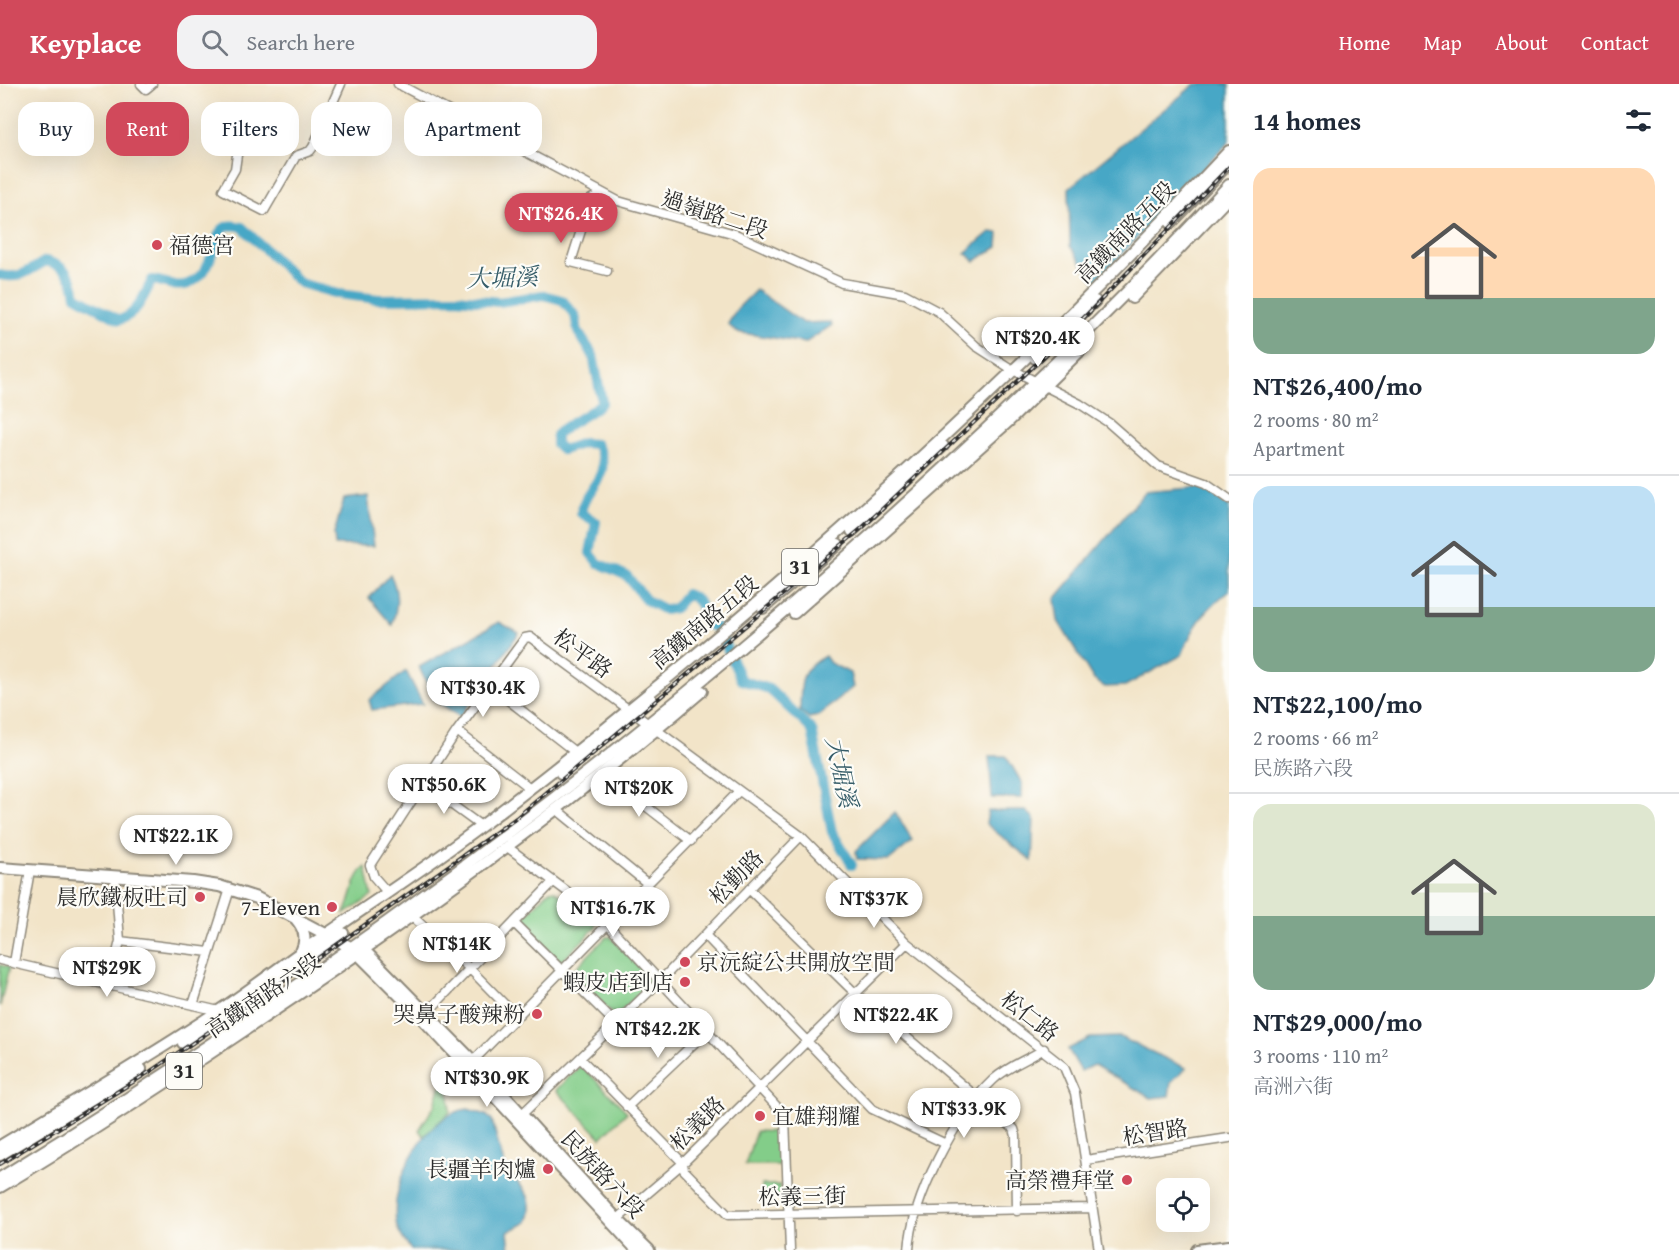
<!DOCTYPE html>
<meta charset="utf-8">
<style>
body{margin:0;font-family:"Gentium Book Plus","Noto Serif TC",serif;background:#f2f2f3;color:#1f2937;height:100vh;display:flex;flex-direction:column;font-size:22px;white-space:nowrap}
*{box-sizing:border-box;margin:0}
p{font-size:20px;color:#747a83}
.icon{flex:none;width:33px;height:33px;fill:none;stroke:currentColor;stroke-width:2;stroke-linecap:round;stroke-linejoin:round}
.map{position:relative;flex:1;overflow:hidden}
.panel{display:flex;flex-direction:column;background:#fff;width:450px}
.panel>*{flex:none}
.banner{position:absolute;left:18px;top:18px;width:570px;height:54px;display:flex;gap:12px}
.fabs{position:absolute;left:1156px;top:1094px;display:grid;gap:12px}
.fabs a{display:grid;place-items:center;width:54px;height:54px;border-radius:12px;background:#fff;box-shadow:0 6px 24px #0002;font-size:30px}
.price{position:absolute;translate:-50% -51px;padding:0 14px;border-radius:21px;background:#fff;color:#222;font-size:20px;line-height:39px;filter:drop-shadow(0 2px 3px #0008)}
.price::after{content:'';position:absolute;left:50%;top:36px;width:18px;height:14px;margin-left:-9px;background:inherit;clip-path:polygon(0 0,100% 0,50% 100%)}
.price.active{background:#d1495b;color:#fff}
ul{padding:0;list-style:none}
li{display:grid;align-content:center;gap:12px;height:318px;padding:0 24px}
li+li{border-top:2px solid #e0e1e3}
li span{display:grid;place-items:center;height:186px;border-radius:18px;color:#555}
li>.icon{margin-inline-start:auto}
span .icon{width:108px;height:108px;fill:#fffc;stroke-width:1}
li b{font-size:26px}
h2{display:flex;justify-content:space-between;align-items:center;height:72px;padding:0 24px;font-size:26px}
.tag{padding:0 21px;border-radius:18px;background:#fff;box-shadow:0 6px 24px #0002;font-size:21px;line-height:54px}
.tag.active{background:#d1495b;color:#fff}
header{display:flex;align-items:center;gap:36px;box-sizing:border-box;height:84px;padding:0 30px;background:#d1495b;color:#fff}
header strong{font-size:28px}
nav{display:flex;gap:33px;margin-inline-start:auto;font-size:21px}
.search{width:420px;height:54px;background:#f2f2f3;display:flex;align-items:center;gap:15px;box-sizing:border-box;padding:0 21px;border-radius:18px;color:#747a83;font-size:22px}
main{display:flex;flex:1;min-height:0}
.map>svg:first-child{display:block}
.green{fill:#83cd89;stroke:#577c5a;stroke-width:1.5}
.water{fill:#47a7c6;stroke:#396978;stroke-width:1.5}
.lines{fill:none;stroke-linecap:round;stroke-linejoin:round}
.river{stroke:#47a7c6;stroke-width:10}
.minor-casing{stroke:#8e887a;stroke-width:11}
.major-casing{stroke:#8e887a;stroke-width:14}
.minor{stroke:#fff;stroke-width:8}
.major{stroke:#fff;stroke-width:10}
.rail-casing{stroke:#2b2b2b;stroke-width:4}
.rail{stroke:#fdfcf7;stroke-width:1.5;stroke-dasharray:4.5;stroke-linecap:butt}
.poi-dot{fill:#d1495b;stroke:#fdfcf7;stroke-width:2}
.labels{text-anchor:middle;stroke-width:4.5;stroke-linejoin:round;paint-order:stroke}
.shield{fill:#fdfcf7;stroke:#6a6a68;stroke-width:1.5}
.shield-label{font-size:21px;font-weight:bold;fill:#2b2b2b}
.street-label{font-size:22px;fill:#2b2b2b;stroke:#fdfcf7}
.poi-label{font-size:22px;fill:#2b2b2b;stroke:#fdfcf7;text-anchor:end}
.water-label{font-size:24px;font-style:italic;fill:#365d69;stroke:#fdfcf7}
</style>
<header>
<strong>Keyplace</strong>
<div class="search"><svg class="icon" aria-label="search" viewBox="0 0 24 24"><circle cx="10" cy="10" r="6"/><path d="M15 15l6 6"/></svg>Search here</div>
<nav><a>Home</a><a>Map</a><a>About</a><a>Contact</a></nav>
</header>
<main>
<div class="map">
<svg width="1229" height="1166" viewBox="0 0 1229 1166">
<rect width="100%" height="100%" fill="#fdfcf7"/>
<filter id="ink" filterUnits="userSpaceOnUse"><feTurbulence type="fractalNoise" baseFrequency=".0167" numOctaves="2"/><feDisplacementMap in="SourceGraphic" scale="12" xChannelSelector="R" yChannelSelector="G"/><feConvolveMatrix kernelMatrix="1 2 1 2 8 2 1 2 1" color-interpolation-filters="sRGB"/></filter>
<filter id="wash" filterUnits="userSpaceOnUse"><feTurbulence type="fractalNoise" baseFrequency=".008" numOctaves="4" result="noise"/><feDisplacementMap in="SourceGraphic" scale="24" xChannelSelector="R" yChannelSelector="G"/><feGaussianBlur stdDeviation="1.35" result="paint"/><feColorMatrix in="noise" values="0 0 0 0 0 0 0 0 0 0 0 0 0 0 0 0 0 1.4 0 .05"/><feComposite in="paint" operator="in"/></filter>
<g filter="url(#wash)">
<rect width="100%" height="100%" fill="#f2e4c8"/>
<path class="green" d="M366,783L372,812L344,831C353,816 352,793 366,783Z
M554,806L596,838L595,844L562,877H558L521,840V836L549,807Z
M606,853H611L650,895V899L618,930H613L573,892V887Z
M0,881L9,883L0,922Z
M581,981L627,1028L601,1054L556,1006Z
M463,983L467,988L449,1006L450,1028L424,1052L419,1046L435,1021L440,1004Z
M756,1047L778,1048L780,1081H745Z
M762,1101H780L781,1111H762Z"/>
<path class="water" d="M1195,0H1229V58L1095,198L1070,162L1069,104Z
M990,148L999,149L998,163L975,177L965,169Z
M756,206L803,239L830,238L832,241L805,259L736,248L728,240L737,225Z
M1201,403L1229,422V507C1205,525 1192,544 1182,571L1125,602L1105,603L1094,596L1058,537L1055,515L1145,408Z
M368,412L374,462L335,461L334,450L344,415Z
M390,490C399,508 398,522 392,541L369,514Z
M499,538L519,549L460,633L434,615L419,583Z
M825,572L830,579L850,589L853,603L818,632L809,634L800,627C801,599 798,586 825,572Z
M406,587L423,620L372,626L369,616Z
M989,672H1006L1022,699V714H992Z
M988,727H1026L1034,734L1032,777L986,740Z
M895,728L913,757L889,776L857,775L856,767Z
M1120,953L1186,984L1171,998L1169,1012L1151,1014L1094,981L1081,987L1068,965L1090,954Z
M468,1025L486,1031L492,1036C496,1050 499,1065 504,1079C514,1103 539,1106 527,1138L508,1148L510,1166H411C405,1158 397,1148 396,1137C390,1098 426,1029 468,1025Z"/>
<g class="lines">
<path class="river" d="M0,191C20,196 29,186 46,177C65,182 73,191 76,212L119,236C137,231 144,212 152,196C165,197 175,205 188,200C225,184 204,132 242,143L300,199L338,210L378,215L456,214L499,218L543,211L562,216L575,231L578,248L593,271L602,318C589,332 570,337 556,351V360L563,366L583,359L596,360C616,394 584,402 581,429L596,438L590,469L598,479L627,492L646,516L665,526L675,524L686,510C704,516 701,527 708,541L718,544L741,596L769,605L812,646L832,748L852,781"/>
</g>
</g>
<g filter="url(#ink)">
<g class="lines">
<defs>
<path id="minor" d="M141,0L146,5L152,0
M398,0L618,117L735,150L842,199L905,210L939,228L976,262L1013,286L1080,320L1109,339L1158,382L1206,399L1229,415
M237,71L235,85L223,106L264,127L296,72L310,67L313,63L341,0
M602,109L591,115L571,178L607,187
M490,602L575,668
M457,647L530,704
M603,689L691,757
M422,699L481,742
M556,725L648,800
M506,762L588,823L608,841L779,1025L785,1034L790,1166
M749,805L856,910L1014,1045L1016,1052L1017,1127
M388,809L374,793L370,781L457,647L525,554L530,553L801,752L907,859L1064,983L1075,1009L1099,1166
M412,832L469,884L517,933
M514,839L616,940
M705,851L872,1025L946,1060
M120,857L209,868
M0,876L219,927
M14,879L30,786
M109,901L120,857L115,792
M193,921L230,805
M424,932L553,798
M580,974L683,1079L684,1086L728,1131L1092,1124
M470,980L739,707
M627,1023L707,947
M519,1033L661,896L801,752
M1086,1076L1229,1054
M614,1138L683,1079L907,859
M909,1166C912,1114 955,1032 993,996C1008,982 1027,976 1044,965"/>
<path id="major" d="M1171,139L1229,79
M1132,214L1229,113
M1035,274L1095,217
M852,447L943,362
M763,524L838,460
M794,529L1009,337L1081,266
M561,689L651,615
M0,784L193,798L219,802L257,814L352,864L419,931L637,1166
M296,835C305,846 307,855 301,868
M358,865L364,866L473,977L617,1135L649,1166
M183,959L343,849
M0,1062C73,1018 146,975 217,928C246,909 273,888 301,868C362,825 425,785 484,740C750,536 1001,312 1229,67
M0,1071L141,985
M0,1094C336,889 653,654 941,387C1041,295 1137,201 1229,101
M0,1103C84,1053 166,999 248,944C405,840 559,730 702,607
M1197,1166L1229,1162"/>
</defs>
<use href="#minor" class="minor-casing"/>
<use href="#major" class="major-casing"/>
<use href="#minor" class="minor"/>
<use href="#major" class="major"/>
<defs>
<path id="rail" d="M0,1080L151,987L318,874L516,734L862,444L1071,247L1229,83"/>
</defs>
<use href="#rail" class="rail-casing"/>
<use href="#rail" class="rail"/>
</g>
</g>
<g class="poi-dot">
<circle cx="157" cy="161" r="6"/>
<circle cx="200" cy="813" r="6"/>
<circle cx="332" cy="823" r="6"/>
<circle cx="685" cy="878" r="6"/>
<circle cx="685" cy="898" r="6"/>
<circle cx="537" cy="930" r="6"/>
<circle cx="760" cy="1032" r="6"/>
<circle cx="548" cy="1085" r="6"/>
<circle cx="1127" cy="1096" r="6"/>
</g>
<g class="labels">
<g class="shield">
<rect x="782" y="465" width="36" height="36" rx="4.5"/>
<rect x="166" y="969" width="36" height="36" rx="4.5"/>
</g>
<g class="shield-label">
<text x="800" y="490">31</text>
<text x="184" y="994">31</text>
</g>
<g class="street-label">
<text transform="translate(715 130) rotate(18)" y="8">過嶺路二段</text>
<text transform="translate(1125 148) rotate(-46)" y="8">高鐵南路五段</text>
<text transform="translate(704 538) rotate(-40)" y="8">高鐵南路五段</text>
<text transform="translate(583 569) rotate(36)" y="8">松平路</text>
<text transform="translate(736 793) rotate(-46)" y="8">松勤路</text>
<text transform="translate(263 911) rotate(-34)" y="8">高鐵南路六段</text>
<text transform="translate(1030 932) rotate(38)" y="8">松仁路</text>
<text transform="translate(697 1039) rotate(-45)" y="8">松義路</text>
<text transform="translate(1155 1048) rotate(-9)" y="8">松智路</text>
<text transform="translate(603 1090) rotate(47)" y="8">民族路六段</text>
<text transform="translate(802 1112) rotate(-1)" y="8">松義三街</text>
</g>
<g class="poi-label">
<text x="169" y="169" text-anchor="start">福德宮</text>
<text x="188" y="821">晨欣鐵板吐司</text>
<text x="320" y="831">7-Eleven</text>
<text x="697" y="886" text-anchor="start">京沅綻公共開放空間</text>
<text x="673" y="906">蝦皮店到店</text>
<text x="525" y="938">哭鼻子酸辣粉</text>
<text x="772" y="1040" text-anchor="start">宜雄翔耀</text>
<text x="536" y="1093">長疆羊肉爐</text>
<text x="1115" y="1104">高榮禮拜堂</text>
</g>
<g class="water-label">
<text transform="translate(502 194) rotate(-2)" y="8">大堀溪</text>
<text transform="translate(841 688) rotate(78)" y="8">大堀溪</text>
</g>
</g>
</svg>
<div class="fabs">
<a><svg class="icon" aria-label="locate" viewBox="0 0 24 24"><circle cx="12" cy="12" r="6"/><path d="M12 2v4M12 18v4M2 12h4M18 12h4"/></svg></a>
</div>
<b class="price active" style="left:561px;top:160px">NT$26.4K</b>
<b class="price" style="left:1038px;top:284px">NT$20.4K</b>
<b class="price" style="left:483px;top:634px">NT$30.4K</b>
<b class="price" style="left:444px;top:731px">NT$50.6K</b>
<b class="price" style="left:639px;top:734px">NT$20K</b>
<b class="price" style="left:176px;top:782px">NT$22.1K</b>
<b class="price" style="left:874px;top:845px">NT$37K</b>
<b class="price" style="left:613px;top:854px">NT$16.7K</b>
<b class="price" style="left:457px;top:890px">NT$14K</b>
<b class="price" style="left:107px;top:914px">NT$29K</b>
<b class="price" style="left:896px;top:961px">NT$22.4K</b>
<b class="price" style="left:658px;top:975px">NT$42.2K</b>
<b class="price" style="left:487px;top:1024px">NT$30.9K</b>
<b class="price" style="left:964px;top:1055px">NT$33.9K</b>
<div class="banner">
<a class="tag">Buy</a>
<a class="tag active">Rent</a>
<a class="tag">Filters</a>
<a class="tag">New</a>
<a class="tag">Apartment</a>
</div>
</div>
<section class="panel">
<h2>14 homes<svg class="icon" aria-label="filters" viewBox="0 0 24 24"><path d="M4 7h16M4 17h16"/><circle cx="9" cy="7" r="2"/><circle cx="15" cy="17" r="2"/></svg></h2>
<ul>
<li><span style="background:linear-gradient(#ffd9b3 70%,#7fa58c 0)"><svg class="icon" aria-label="home" viewBox="0 0 24 24"><path d="M3 11l9-7 9 7M6 9v11h12V9"/></svg></span><div><b>NT$26,400/mo</b><p>2 rooms · 80 m²</p><p>Apartment</p></div></li>
<li><span style="background:linear-gradient(#bfe0f5 65%,#7fa58c 0)"><svg class="icon" aria-label="home" viewBox="0 0 24 24"><path d="M3 11l9-7 9 7M6 9v11h12V9"/></svg></span><div><b>NT$22,100/mo</b><p>2 rooms · 66 m²</p><p>民族路六段</p></div></li>
<li><span style="background:linear-gradient(#dfe7d0 60%,#7fa58c 0)"><svg class="icon" aria-label="home" viewBox="0 0 24 24"><path d="M3 11l9-7 9 7M6 9v11h12V9"/></svg></span><div><b>NT$29,000/mo</b><p>3 rooms · 110 m²</p><p>高洲六街</p></div></li>
</ul>
</section>
</main>
